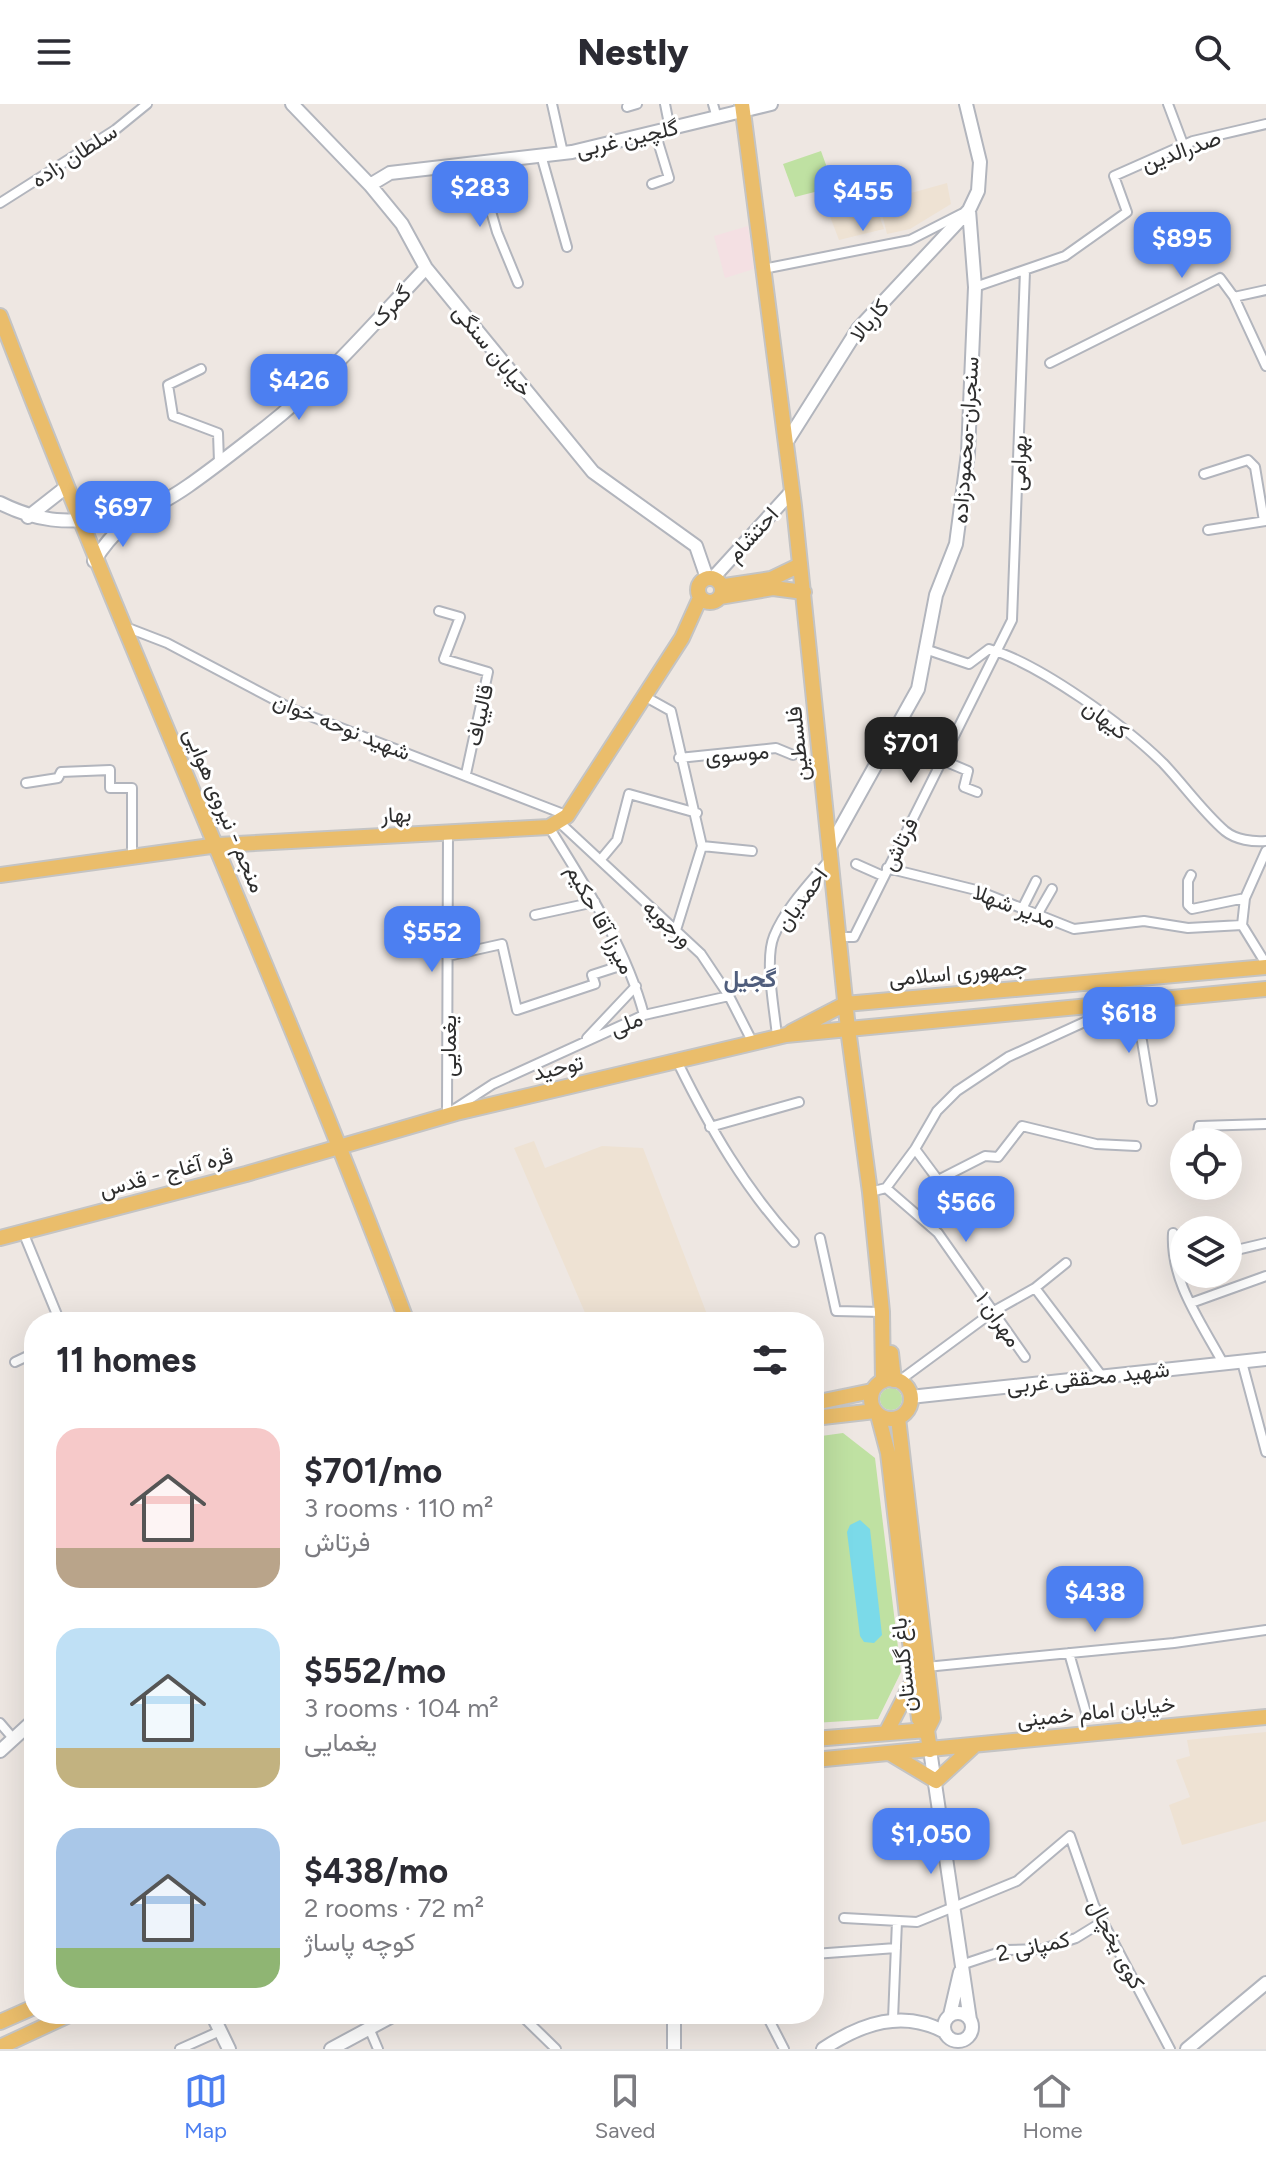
<!DOCTYPE html>
<meta charset="utf-8">
<style>
body{margin:0;font-family:Figtree,Vazirmatn,sans-serif;background:#f2f2f3;color:#2b2b33;height:100vh;display:flex;flex-direction:column;font-size:30px;white-space:nowrap}
*{box-sizing:border-box;margin:0}
p{font-size:26px;color:#7c7c81}
.icon{flex:none;width:44px;height:44px;fill:none;stroke:currentColor;stroke-width:2;stroke-linecap:round;stroke-linejoin:round}
.map{position:relative;flex:1;overflow:hidden}
.panel{position:absolute;left:24px;top:1208px;width:800px;height:712px;display:flex;flex-direction:column;background:#fff;border-radius:32px;box-shadow:0 8px 32px #0002}
.panel>*{flex:none}
.buttons{position:absolute;left:1170px;top:1024px;display:grid;gap:16px}
.buttons a{display:grid;place-items:center;width:72px;height:72px;border-radius:50%;background:#fff;box-shadow:0 8px 32px #0002;font-size:40px}
.price{position:absolute;translate:-50% -68px;padding:0 18px;border-radius:16px;background:#4c7ff1;color:#fff;font-size:26px;line-height:52px;filter:drop-shadow(0 2px 4px #0008)}
.price::after{content:'';position:absolute;left:50%;top:48px;width:24px;height:18px;margin-left:-12px;background:inherit;clip-path:polygon(0 0,100% 0,50% 100%)}
.price.selected{background:#222;color:#fff}
ul{padding:0;list-style:none}
li{display:flex;align-items:center;gap:24px;height:200px;padding:0 32px}
li span{display:grid;place-items:center;flex:none;width:224px;height:160px;border-radius:24px;color:#555}
li>.icon{margin-inline-start:auto}
span .icon{width:96px;height:96px;fill:#fffc;stroke-width:1}
li b{font-size:34px}
h2{display:flex;justify-content:space-between;align-items:center;height:96px;padding:0 32px;font-size:34px}
header{display:flex;justify-content:space-between;align-items:center;height:104px;padding:0 32px;background:#fff;font-size:36px;font-weight:800}
.tab-bar{display:flex;justify-content:space-around;align-items:center;height:112px;border-top:2px solid #e1e1e2;background:#fff;font-size:22px;color:#7c7c81}
.tab-bar a{display:grid;justify-items:center;gap:4px}
.tab-bar .selected{color:#4c7ff1}
.map>svg:first-child{display:block}
.education{fill:#eee2d3}
.medical{fill:#f4e0e3}
.green{fill:#bfe1a2}
.water{fill:#7bdae9}
.lines{fill:none;stroke-linecap:round;stroke-linejoin:round}
.street-casing{stroke:#b2b5bd;stroke-width:12}
.secondary-casing{stroke:#b2b5bd;stroke-width:16}
.primary-casing{stroke:#c4c4c4;stroke-width:18}
.street{stroke:#fff;stroke-width:8}
.secondary{stroke:#fff;stroke-width:12}
.primary{stroke:#eabd6b;stroke-width:14}
.labels{text-anchor:middle;stroke-width:6;stroke-linejoin:round;paint-order:stroke}
.street-label{font-size:22px;fill:#2e2e2e;stroke:#fff}
.neighbourhood-label{font-size:24px;font-weight:bold;fill:#505e7d;stroke:#fff}
</style>
<header><svg class="icon" aria-label="menu" viewBox="0 0 24 24"><path d="M4 6h16M4 12h16M4 18h16"/></svg>Nestly<svg class="icon" aria-label="search" viewBox="0 0 24 24"><circle cx="10" cy="10" r="6"/><path d="M15 15l6 6"/></svg></header>
<div class="map">
<svg width="1266" height="1945" viewBox="0 0 1266 1945">
<rect width="100%" height="100%" fill="#eee7e2"/>
<path class="education" d="M867,77L884,125L839,136L821,89Z
M947,79L951,100L910,125L887,130L879,98Z
M904,622L944,642L931,668L890,647Z
M534,1037L545,1064L602,1042L643,1044L710,1218H589L514,1044Z
M1266,1628V1717L1182,1741L1169,1701L1190,1693L1176,1656L1190,1652L1187,1636Z"/>
<path class="medical" d="M748,122L754,165L725,174L714,132Z"/>
<path class="green" d="M821,47L834,83L795,93L783,60Z
M880 1295a11 11 0 1 1 22 0a11 11 0 1 1-22 0Z
M843,1329L875,1354L901,1568L878,1615L814,1619V1333Z"/>
<path class="water" d="M860,1416L870,1425L882,1531L874,1539L864,1538L860,1532L847,1428L850,1421Z"/>
<g class="lines">
<defs>
<path id="street" d="M552,0L563,49
M665,0L670,25
M713,0L717,14
M1168,0L1183,40
M627,3L637,0
M541,51L567,143
M477,59L497,128L518,179
M652,80L669,74L655,28
M0,99L115,26L147,0
M763,165L910,136L961,110
M975,183L1065,152L1127,108L1114,72L1193,37L1266,20
M1234,193L1266,186
M1050,259L1220,174L1234,193L1266,262
M201,265L168,281L173,312L218,329L219,358
M1204,370L1248,356L1255,363L1264,417
M1208,426L1266,417
M439,507L460,513L444,555L488,568L466,670
M123,522L167,539L292,605L566,711
M925,545L969,560L989,545C1040,560 1124,621 1163,659C1184,681 1202,707 1225,727C1236,736 1253,738 1266,737
M644,592L671,607L702,742L676,826
M679,654L776,644L793,651
M942,656L968,667L964,683L977,688
M26,679L58,674L61,668L110,666V684H132V751
M559,718L701,850L729,892L753,939
M549,723C586,783 626,843 644,911
M702,742L752,747
M602,754L617,736L629,690L697,709
M856,760L883,772
M887,764L976,786L1074,825L1144,817L1188,824L1242,821L1266,860
M1191,771L1188,777V801L1192,805L1245,794
M1022,805L1036,777
M535,811L595,798
M1037,811L1052,785
M1242,821L1245,794L1266,747
M838,833H854L1012,516L1025,167
M448,852L502,840L517,906L595,880L592,871L626,860
M777,933C775,907 764,856 774,832C786,803 811,778 830,755
M587,934L636,882
M678,959C710,1024 745,1085 794,1138
M450,1008L493,980L644,911L729,892
M447,1011L448,729
M710,1023L799,998
M1196,1038L1199,1022L1266,1020
M915,1045L938,1076L985,1052L998,1053L1022,1022L1096,1040L1136,1042
M1197,1082V1085
M886,1084L915,1045L937,1007L957,987L1008,953L1126,899L1142,937L1152,997
M870,1088L886,1084L938,1129L1025,1253
M23,1128L60,1218
M1173,1129C1170,1177 1201,1218 1223,1259
M820,1134L836,1207L882,1208
M1228,1148L1266,1139
M1035,1184L1101,1271
M1191,1199L1266,1172
M15,1258L34,1249
M1242,1258L1266,1348
M899,1277L994,1207L1035,1184L1066,1159
M1069,1549L1087,1612
M926,1563L1174,1539L1266,1526
M0,1619L12,1633
M844,1814L917,1818L1017,1777L1070,1732L1094,1801L1170,1945
M814,1850L896,1844
M961,1861L1006,1846L1043,1845L1076,1834L1102,1818
M520,1910L556,1945
M766,1910L784,1945
M893,1915L897,1817
M369,1924L378,1945
M180,1945L220,1927"/>
<path id="secondary" d="M292,0L370,81L402,120L426,164L593,368L696,442L707,474
M370,81L390,69L572,48L771,0
M786,339L858,225L969,106
M0,399C48,423 75,416 127,415
M28,413L65,384
M94,457C124,409 147,411 188,382C214,364 240,343 266,323C325,277 375,218 426,164
M713,474L792,387
M830,743L918,585L936,491L956,440L968,349L975,183L969,106L978,87L980,58L966,0
M910,1293L1266,1255
M930,1646L970,1916
M0,1647L34,1616
M944 1923a14 14 0 1 1 28 0a14 14 0 1 1-28 0Z
M212,1910L229,1945
M950,1911L960,1868
M331,1945L396,1910
M674,1945V1910
M823,1945C862,1919 903,1905 945,1928
M1187,1945L1266,1879"/>
<path id="primary" d="M742,0L794,402L848,925L870,1088L882,1208L883,1277
M0,212C129,550 280,879 407,1218
M698 486a12 12 0 1 1 24 0a12 12 0 1 1-24 0Z
M725,482L771,475L800,461
M720,493L773,484L804,488
M0,771L218,741L549,723L567,712L682,534L700,494
M791,928L845,900L1266,863
M0,1134L246,1070L456,1009L786,931L1266,885
M891,1249L894,1276
M871 1295a20 20 0 1 1 40 0a20 20 0 1 1-40 0Z
M814,1299L872,1287
M878,1311L888,1349L919,1615L927,1626L930,1646
M814,1314L875,1307
M898,1314L933,1614L927,1626
M886,1629L915,1573
M814,1635L927,1626
M891,1650L936,1677L975,1641
M814,1656L1266,1613
M0,1918L34,1903
M0,1943L71,1910"/>
</defs>
<use href="#street" class="street-casing"/>
<use href="#secondary" class="secondary-casing"/>
<use href="#primary" class="primary-casing"/>
<use href="#street" class="street"/>
<use href="#secondary" class="secondary"/>
<use href="#primary" class="primary"/>
</g>
<g class="labels">
<g class="street-label">
<text transform="translate(627 34) rotate(-13)" y="8">گلچین غربی</text>
<text transform="translate(1181 46) rotate(-20)" y="8">صدرالدین</text>
<text transform="translate(74 51) rotate(-33)" y="8">سلطان زاده</text>
<text transform="translate(390 202) rotate(-46)" y="8">گمرک</text>
<text transform="translate(869 216) rotate(-50)" y="8">کاربالا</text>
<text transform="translate(493 246) rotate(51)" y="8">خیابان سنگی</text>
<text transform="translate(965 336) rotate(-86)" y="8">سنجران-محمودزاده</text>
<text transform="translate(1018 359) rotate(-88)" y="8">بهرامی</text>
<text transform="translate(752 430) rotate(-48)" y="8">احتشام</text>
<text transform="translate(479 611) rotate(-78)" y="8">قالیباف</text>
<text transform="translate(1106 615) rotate(37)" y="8">کیهان</text>
<text transform="translate(342 622) rotate(22)" y="8">شهید نوحه خوان</text>
<text transform="translate(797 640) rotate(-96)" y="8">فلسطین</text>
<text transform="translate(737 649) rotate(-5)" y="8">موسوی</text>
<text transform="translate(225 706) rotate(67)" y="8">منجم - نیروی هوایی</text>
<text transform="translate(396 710) rotate(-3)" y="8">بهار</text>
<text transform="translate(899 740) rotate(-63)" y="8">فرتاش</text>
<text transform="translate(801 795) rotate(-54)" y="8">احمدیان</text>
<text transform="translate(1015 802) rotate(21)" y="8">مدیر شهلا</text>
<text transform="translate(601 815) rotate(62)" y="8">میرزا آقا حکیم</text>
<text transform="translate(668 819) rotate(43)" y="8">ورجویه</text>
<text transform="translate(958 868) rotate(-5)" y="8">جمهوری اسلامی</text>
<text transform="translate(626 919) rotate(-22)" y="8">ملی</text>
<text transform="translate(448 942) rotate(-90)" y="8">یغمایی</text>
<text transform="translate(558 963) rotate(-13)" y="8">توحید</text>
<text transform="translate(166 1068) rotate(-15)" y="8">قره آغاج - قدس</text>
<text transform="translate(999 1215) rotate(55)" y="8">مهران ۱</text>
<text transform="translate(1088 1273) rotate(-6)" y="8">شهید محققی غربی</text>
<text transform="translate(903 1561) rotate(-96)" y="8">باغ گلستان</text>
<text transform="translate(1096 1607) rotate(-6)" y="8">خیابان امام خمینی</text>
<text transform="translate(1117 1840) rotate(63)" y="8">کوی یخچال</text>
<text transform="translate(1033 1842) rotate(-12)" y="8">کمپانی 2</text>
</g>
<g class="neighbourhood-label">
<text x="750" y="883">گجیل</text>
</g>
</g>
</svg>
<div class="buttons">
<a><svg class="icon" aria-label="locate" viewBox="0 0 24 24"><circle cx="12" cy="12" r="6"/><path d="M12 2v4M12 18v4M2 12h4M18 12h4"/></svg></a>
<a><svg class="icon" aria-label="layers" viewBox="0 0 24 24"><path d="M12 4l9 5-9 5-9-5zM3 14l9 5 9-5"/></svg></a>
</div>
<b class="price" style="left:480px;top:125px">$283</b>
<b class="price" style="left:863px;top:129px">$455</b>
<b class="price" style="left:1182px;top:176px">$895</b>
<b class="price" style="left:299px;top:318px">$426</b>
<b class="price" style="left:123px;top:445px">$697</b>
<b class="price selected" style="left:911px;top:681px">$701</b>
<b class="price" style="left:432px;top:870px">$552</b>
<b class="price" style="left:1129px;top:951px">$618</b>
<b class="price" style="left:966px;top:1140px">$566</b>
<b class="price" style="left:1095px;top:1530px">$438</b>
<b class="price" style="left:931px;top:1772px">$1,050</b>
<section class="panel">
<h2>11 homes<svg class="icon" aria-label="filters" viewBox="0 0 24 24"><path d="M4 7h16M4 17h16"/><circle cx="9" cy="7" r="2"/><circle cx="15" cy="17" r="2"/></svg></h2>
<ul>
<li><span style="background:linear-gradient(#f6c9c9 75%,#b9a48a 0)"><svg class="icon" aria-label="home" viewBox="0 0 24 24"><path d="M3 11l9-7 9 7M6 9v11h12V9"/></svg></span><div><b>$701/mo</b><p>3 rooms · 110 m²</p><p>فرتاش</p></div></li>
<li><span style="background:linear-gradient(#bfe0f5 75%,#c2b280 0)"><svg class="icon" aria-label="home" viewBox="0 0 24 24"><path d="M3 11l9-7 9 7M6 9v11h12V9"/></svg></span><div><b>$552/mo</b><p>3 rooms · 104 m²</p><p>یغمایی</p></div></li>
<li><span style="background:linear-gradient(#a9c7e8 75%,#8fb573 0)"><svg class="icon" aria-label="home" viewBox="0 0 24 24"><path d="M3 11l9-7 9 7M6 9v11h12V9"/></svg></span><div><b>$438/mo</b><p>2 rooms · 72 m²</p><p>کوچه پاساژ</p></div></li>
</ul>
</section>
</div>
<nav class="tab-bar">
<a class="selected"><svg class="icon" aria-label="map" viewBox="0 0 24 24"><path d="M3 6l6-2 6 2 6-2v14l-6 2-6-2-6 2zM9 4v14M15 6v14"/></svg>Map</a>
<a><svg class="icon" aria-label="saved" viewBox="0 0 24 24"><path d="M7 4h10v16l-5-4-5 4z"/></svg>Saved</a>
<a><svg class="icon" aria-label="home" viewBox="0 0 24 24"><path d="M3 11l9-7 9 7M6 9v11h12V9"/></svg>Home</a>
</nav>
